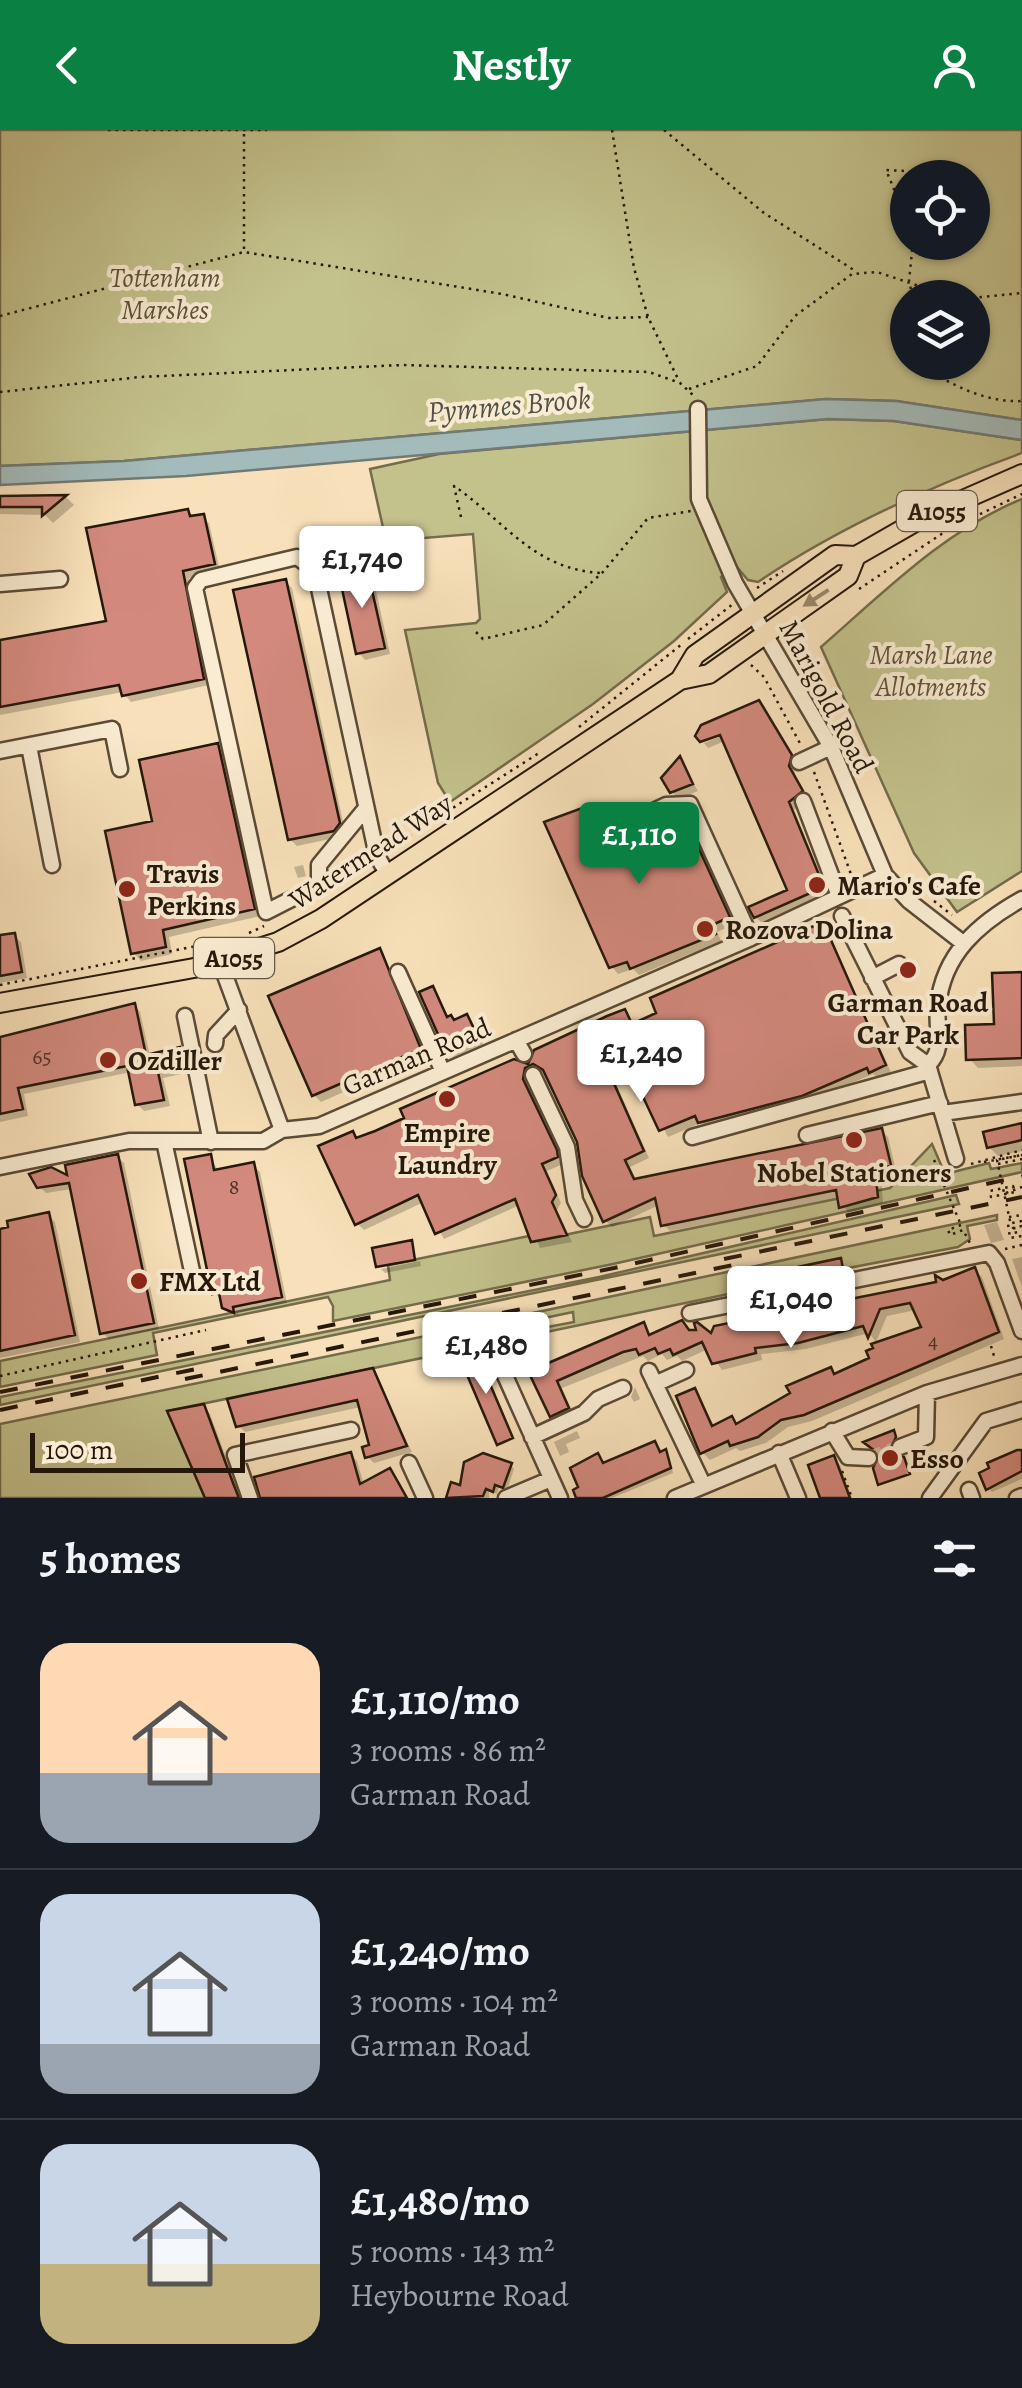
<!DOCTYPE html>
<meta charset="utf-8">
<style>
body{margin:0;font-family:Alegreya,serif;background:#242831;color:#f1f3f6;height:100vh;display:flex;flex-direction:column;font-size:38px;white-space:nowrap}
*{box-sizing:border-box;margin:0}
p{font-size:32px;color:#9ea1a6}
.icon{flex:none;width:55px;height:55px;fill:none;stroke:currentColor;stroke-width:2;stroke-linecap:round;stroke-linejoin:round}
.map{position:relative;height:1368px;overflow:hidden}
.details{display:flex;flex-direction:column;background:#171b24;flex:1}
.details>*{flex:none}
.tools{position:absolute;left:890px;top:30px;display:grid;gap:20px}
.tools a{display:grid;place-items:center;width:100px;height:100px;border-radius:50%;background:#171b24;box-shadow:0 2px 8px #0004;font-size:50px}
.scale{position:absolute;left:30px;bottom:25px;width:215px;box-sizing:border-box;padding-left:10px;border:5px solid #25180a;border-top:0;font-size:28px;line-height:35px;white-space:nowrap;color:#25180a;-webkit-text-stroke:8px #faecd2;paint-order:stroke}
.price{position:absolute;translate:-50% -85px;padding:0 22px;border-radius:10px;background:#fff;color:#222;font-size:32px;line-height:65px;filter:drop-shadow(0 2px 5px #0008)}
.price::after{content:'';position:absolute;left:50%;top:60px;width:30px;height:22px;margin-left:-15px;background:inherit;clip-path:polygon(0 0,100% 0,50% 100%)}
.price.current{background:#0b8043;color:#fff}
ul{padding:0;list-style:none}
li{display:flex;align-items:center;gap:30px;height:250px;padding:0 40px}
li+li{border-top:2px solid #363941}
li span{display:grid;place-items:center;flex:none;width:280px;height:200px;border-radius:30px;color:#555}
li>.icon{margin-inline-start:auto}
span .icon{width:120px;height:120px;fill:#fffc;stroke-width:1}
li b{font-size:42px}
h2{display:flex;justify-content:space-between;align-items:center;height:120px;padding:0 40px;font-size:42px}
header{display:flex;justify-content:space-between;align-items:center;height:130px;padding:0 40px;background:#0b8043;color:#fff;font-size:45px;font-weight:700}
.map>svg:first-child{display:block}
.green{fill:#c3c18c;stroke:#746c4b;stroke-width:2.5;fill-rule:evenodd}
.water{fill:#a3bbbb;stroke:#717a74;stroke-width:2.5}
.shadow{fill:#0003}
.building{fill:#d3897e;stroke:#25180a;stroke-width:2.5}
.lines{fill:none;stroke-linecap:round;stroke-linejoin:round}
.minor-tunnel{stroke:#ceb997;stroke-width:14;stroke-dasharray:14 7;stroke-linecap:butt}
.minor-casing{stroke:#5a4a36;stroke-width:19}
.major-casing{stroke:#25180a;stroke-width:22}
.path{stroke:#25180a;stroke-width:2.5;stroke-dasharray:2.5 5;stroke-linecap:butt}
.minor{stroke:#faecd2;stroke-width:14}
.major{stroke:#f8e1ba;stroke-width:18}
.rail{stroke:#25180a;stroke-width:4;stroke-dasharray:18 18;stroke-linecap:butt}
.path-bridge{stroke:#25180a;stroke-width:2.5;stroke-dasharray:2.5 5;stroke-linecap:butt}
.oneway{fill:#99876b}
.poi-dot{fill:#8f2418;stroke:#faecd2;stroke-width:4}
.labels{text-anchor:middle;stroke-width:8;stroke-linejoin:round;paint-order:stroke}
.number-label{font-size:22px;fill:#503427}
.shield{fill:#faecd2;stroke:#655846;stroke-width:2.5}
.shield-label{font-size:25px;font-weight:bold;fill:#25180a}
.park-label{font-size:28px;font-style:italic;fill:#5c5338;stroke:#faecd2}
.street-label{font-size:28px;fill:#25180a;stroke:#faecd2}
.poi-label{font-size:28px;font-weight:bold;fill:#25180a;stroke:#faecd2;text-anchor:start}
.water-label{font-size:30px;font-style:italic;fill:#515148;stroke:#faecd2}
</style>
<header><svg class="icon" aria-label="back" viewBox="0 0 24 24"><path d="M15 5l-7 7 7 7"/></svg>Nestly<svg class="icon" aria-label="person" viewBox="0 0 24 24"><circle cx="12" cy="8" r="4"/><path d="M4 21q1-7 8-7t8 7"/></svg></header>
<div class="map">
<svg width="1022" height="1368" viewBox="0 0 1022 1368">
<rect width="100%" height="100%" fill="#f8e1ba"/>
<filter id="stains"><feTurbulence type="fractalNoise" baseFrequency=".002" numOctaves="4"/><feColorMatrix values="0 0 0 0 .2 0 0 0 0 .09 0 0 0 0 .02 0 0 0 .5 -.17"/></filter>
<radialGradient id="worn" r=".72"><stop offset=".6" stop-color="#630" stop-opacity="0"/><stop offset="1" stop-color="#630" stop-opacity=".3"/></radialGradient>
<path class="green" d="M0,0H1022V290L896,271L826,269L124,331L0,336ZM908,48H972V112H908ZM908,168H972V232H908Z
M828,289L894,291L1022,310V323C931,356 839,397 758,452L748,450L736,436L721,447L727,462L674,511L593,574L450,672L438,653L405,500L476,493L480,489L473,404L386,411L370,339L439,324Z
M1022,369V741L957,782L914,723L821,517C883,463 945,400 1022,369Z
M932,1014L945,1044L989,1033L991,1039L1022,1033V1042L613,1134L333,1191V1176L328,1167L153,1203L157,1225L0,1257V1231L390,1150L388,1135L529,1106L531,1112L650,1087L654,1106L890,1058Z
M956,1065L959,1074L0,1275V1267L599,1147Z
M997,1085V1090L967,1096L970,1109L958,1117L843,1139L840,1128L736,1150L738,1162L168,1281L205,1368H0V1294L469,1197L490,1208L574,1192L573,1182L530,1191L528,1184Z"/>
<path class="water" d="M826,269L896,271L1022,290V310L894,291L828,289L186,346L0,355V336L124,331Z"/>
<path class="shadow" d="M0,366L66,367L74,375L53,393L45,385L0,384Z
M170,382H187L209,393L220,441L189,448L209,555L131,572L123,562L0,585V513L109,493L89,399Z
M367,441L373,447L390,524L365,530L359,523Z
M285,451L292,458L345,701L340,707L297,716L290,709Z
M759,573L794,626L795,644L808,668L794,680L829,764L762,793L756,787L790,761L725,611L708,618L704,613L732,602L702,612L698,605Z
M217,615L225,623L260,786L169,807L172,824L141,831L134,823L155,693Z
M680,630L698,661L679,669L672,662Z
M592,677L615,719L683,689L690,695L735,794L717,802L721,811L639,845L633,839L618,844L612,837Z
M303,735L306,746L298,748L294,737Z
M822,795L891,942L878,948L873,944L809,971L706,998L701,993L668,1007L628,929L609,938L649,1028L630,1037L637,1051L882,1001L888,1007L896,1041L881,1045L883,1073L848,1083L840,1067L670,1101L663,1094L659,1075L612,1097L605,1090L579,1012L541,940L531,945L529,957L563,1029V1034L547,1041L561,1073L557,1080L572,1112L540,1118L520,1075L444,1109L424,1072L364,1100L357,1093L353,1004L358,1010L376,1003L514,931L530,937L536,922L624,882L634,895Z
M14,806L21,812L27,848L0,853V808Z
M379,821L426,926L321,972L314,965Z
M1022,844V936L978,938L969,928L996,896Z
M433,859L450,889L455,892L466,887L483,914L454,927L448,921Z
M134,875L140,882L150,926L180,920L186,926L190,942L163,948L170,976L144,981L137,974L131,942L24,964L28,986L0,992V908Z
M1022,994V1021L998,1026L989,1017Z
M118,1027L124,1033L159,1199L109,1209L103,1203L72,1059L46,1063L39,1056L70,1049Z
M210,1027L219,1042L253,1035L260,1042L287,1173L238,1183L239,1187L215,1163Z
M48,1085L55,1092L80,1212L0,1228V1101Z
M997,1092L1004,1110L991,1113L984,1095Z
M1022,1127V1157L1012,1129Z
M420,1131L421,1136L385,1143L381,1139Z
M841,1132L843,1140L740,1160Z
M974,1140L982,1147L1004,1209L812,1291L788,1297L766,1313L740,1321L736,1318L710,1330L702,1322L695,1261L715,1297L732,1289L738,1295L830,1240L836,1246L925,1198L916,1180L887,1186L876,1212L869,1203L806,1219L761,1224L762,1230L722,1240L708,1219L682,1231L677,1226L667,1230L662,1224L648,1231L643,1226L562,1258L574,1286L560,1293L512,1201L527,1198L549,1235L643,1195L652,1207L691,1203L712,1207L942,1152Z
M372,1241L412,1322L374,1333L367,1326L372,1316L361,1277L245,1302L238,1295Z
M635,1257L640,1269L634,1272L631,1267Z
M203,1277L210,1284L241,1368H207Z
M577,1301L580,1308L566,1314L569,1322L560,1326L554,1312Z
M654,1314L669,1326L673,1343L612,1368H579L598,1326L604,1336Z
M1022,1321V1349L992,1362L988,1358Z
M351,1325L357,1331L364,1355L389,1341L407,1368H262Z
M834,1328L840,1335L852,1368H823Z
M511,1335L514,1339L507,1360L499,1357L497,1364L489,1361V1368H449L453,1355L461,1358Z"/>
<path class="building" d="M67,365L42,386V377H0V366Z
M188,379L190,386L204,384L215,434L183,441L204,549L122,566L119,555L0,577V510L106,491L86,398Z
M367,438L385,518L356,524L339,445Z
M286,449L340,693L334,701L288,710L233,460Z
M759,570L792,625L789,636L803,661L789,672L824,757L754,788L748,777L787,760L720,605L700,612L695,606L701,595Z
M218,613L255,779L163,800L166,817L131,824L105,701L152,691L139,630Z
M680,626L693,654L670,663L661,648Z
M593,674L612,718L684,686L730,787L712,795L716,804L630,839L627,832L609,838L544,692Z
M823,792L886,935L869,943L867,938L802,966L698,993L695,986L659,1001L622,922L604,931L644,1021L625,1030L634,1049L882,998L891,1035L875,1039L878,1067L839,1078L836,1060L661,1096L655,1068L603,1092L582,1046L577,1012L543,940L533,934L525,938L523,949L557,1020L558,1027L542,1034L556,1065L552,1072L567,1105L531,1112L515,1069L435,1104L418,1065L355,1095L318,1016L353,1001L356,1008L375,1001L404,988L400,979L514,929L528,934L534,920L607,886L625,879L632,894L656,883L650,868Z
M15,803L22,842L0,846V805Z
M380,818L421,919L312,966L268,866Z
M1022,842V928L966,930L965,895L994,894L992,843Z
M433,856L447,887L451,885L454,890L467,884L478,907L446,922L419,862Z
M135,873L146,925L180,917L184,936L158,942L164,970L135,975L127,936L18,958L23,979L0,984V907Z
M1022,993V1010L987,1018L983,1002Z
M118,1024L154,1193L100,1204L69,1053L37,1058L29,1044L51,1037L67,1045L65,1035Z
M211,1024L214,1040L254,1032L282,1167L233,1177L234,1183L222,1178L219,1163L212,1164L184,1029Z
M49,1082L75,1205L0,1221V1099L8,1097L7,1091Z
M412,1110L415,1130L376,1137L372,1118Z
M841,1128L843,1139L738,1162L736,1150Z
M975,1137L999,1202L804,1285L781,1290L758,1307L730,1316L728,1311L700,1324L676,1266L695,1258L712,1296L732,1286L736,1294L790,1263L786,1256L831,1237L834,1244L869,1228L866,1221L873,1218L871,1214L921,1197L910,1173L880,1179L868,1208L863,1196L798,1213L755,1218L756,1223L712,1234L702,1212L673,1225L670,1219L658,1224L655,1218L639,1225L636,1219L623,1222L557,1251L569,1278L550,1287L508,1199L528,1195L530,1210L535,1209L546,1234L644,1192L649,1205L682,1190L689,1200H696L694,1193L697,1192L711,1203L714,1196L936,1152L935,1145L943,1150Z
M475,1219L513,1308L497,1315L459,1226Z
M373,1238L407,1316L365,1328L362,1317L369,1315L357,1270L236,1297L227,1269Z
M204,1274L233,1353L239,1368H205L167,1281Z
M894,1300L896,1307L890,1320L904,1327L910,1344L878,1355L873,1338L879,1324L863,1312Z
M655,1311L660,1322L666,1319L671,1338L603,1368H576L573,1360L578,1357L570,1338L598,1323L603,1333Z
M1017,1320H1022V1341L986,1360L979,1343L989,1338L987,1333Z
M351,1322L360,1354L390,1338L407,1368H260L254,1347Z
M483,1323L512,1333L503,1358L495,1355L493,1362L486,1359L483,1366L446,1368L451,1352L460,1355L464,1332Z
M834,1325L850,1368H820L808,1335Z"/>
<g class="lines">
<path class="minor-tunnel" d="M869,1328L900,1317"/>
<defs>
<path id="minor" d="M698,279L699,369L735,453L831,617L885,745L909,771L963,813
M364,428L315,440L377,726L388,745
M315,440L297,427L201,450L195,458L266,782L319,755V735L366,678
M0,454L60,449
M29,616L52,735
M0,621L112,599L120,639
M799,632L831,617
M803,671L839,766
M618,698L666,675L690,674L751,808
M842,786L910,922L928,935L956,1029
M220,832L282,1000
M398,842L443,942
M872,848L899,834
M185,886L211,1012
M516,910L524,924
M215,914L216,905L239,880
M928,935C946,918 935,899 938,876C943,824 979,793 1022,769
M533,945L567,1017L575,1070L584,1089
M943,983L1022,972
M807,1005L940,973
M692,1007L930,941
M164,1011L195,1155
M0,1037L129,1011H263L282,1000L319,996L751,808L885,745
M690,1183L989,1123L997,1133L1022,1201
M493,1219L560,1368
M649,1241L704,1356
M655,1254L686,1240
M832,1301L848,1327L869,1328
M532,1307L584,1283L598,1269L623,1258
M900,1317L926,1307L927,1263
M779,1323L798,1368
M409,1333L425,1368
M969,1360L972,1368
M250,1368L235,1325L351,1300
M506,1368L551,1349
M675,1368L927,1263L1022,1235
M930,1368L986,1291L1022,1280
M1017,1368L1022,1366"/>
<path id="major" d="M680,550L695,525L835,425L856,426L924,387L1022,344
M0,873L194,838L278,812L321,789L680,550L709,544L848,446L856,426"/>
</defs>
<use href="#minor" class="minor-casing"/>
<use href="#major" class="major-casing"/>
<path class="path" d="M108,0H267
M612,0L634,138L648,187L679,251
M664,0L764,83L857,142
M244,4V121
M904,41L886,40L896,64L908,71
M913,112L909,151L913,168
M972,168L1022,163
M0,186L244,122L502,164L609,188L648,187
M926,232L927,239C955,257 989,273 1022,271
M689,259L757,236L795,186L852,144L877,142L955,168
M0,262L140,247L402,235L649,242L680,253L694,266
M461,387L454,356C506,392 534,440 602,443
M757,458L783,441
M859,459L949,399L1022,364
M476,502L483,509L543,495L602,443L648,388L691,381
M794,506L795,519L819,567
M688,509L733,474
M751,535L764,547L802,617
M579,597L682,514
M814,642L852,747
M390,718L539,623
M332,758L367,734
M934,771L952,785
M249,803L264,796
M0,855L222,811
M934,1030L940,1042L928,1047L930,1052L941,1048
M984,1032L1022,1025
M971,1034L1022,1020
M998,1034L1022,1029
M1013,1056L1015,1062L991,1067L990,1061Z
M1009,1087L1022,1085
M1022,1091L1008,1094L1010,1108L1022,1106
M961,1095L948,1100L950,1105L963,1100L970,1113
M1022,1096L1013,1098L1014,1103L1022,1101
M1005,1119L1022,1115
M991,1216L994,1226
M0,1246L206,1200
M842,1341L852,1368"/>
<use href="#minor" class="minor"/>
<use href="#major" class="major"/>
<path class="rail" d="M724,1129L1022,1067
M185,1249L738,1134
M0,1262L614,1138L1022,1046
M0,1280L196,1239"/>
<path class="path-bridge" d="M941,1048L961,1095
M1006,1063L1022,1057
M1010,1091L997,1030L1022,1025
M1014,1097L1015,1102"/>
</g>
<defs><path id="oneway-solid" d="M-6-.8H1V-3.2L6.5 0L1 3.2V.8H-6Z" transform="scale(2.5)"/></defs>
<use class="oneway" href="#oneway-solid" transform="translate(816 468) rotate(147)"/>
<g class="poi-dot">
<circle cx="817" cy="755" r="10"/>
<circle cx="127" cy="759" r="10"/>
<circle cx="705" cy="799" r="10"/>
<circle cx="908" cy="840" r="10"/>
<circle cx="108" cy="930" r="10"/>
<circle cx="447" cy="969" r="10"/>
<circle cx="854" cy="1010" r="10"/>
<circle cx="139" cy="1151" r="10"/>
<circle cx="890" cy="1328" r="10"/>
</g>
<g class="labels">
<g class="number-label">
<text x="42" y="934">65</text>
<text x="234" y="1064">8</text>
<text x="933" y="1218">4</text>
</g>
<g class="shield">
<rect x="897" y="361" width="80" height="40" rx="8"/>
<rect x="194" y="808" width="80" height="40" rx="8"/>
</g>
<g class="shield-label">
<text x="937" y="390">A1055</text>
<text x="234" y="837">A1055</text>
</g>
<g class="park-label">
<text x="165" y="157">Tottenham<tspan x="165" dy="32">Marshes</tspan></text>
<text x="931" y="534">Marsh Lane<tspan x="931" dy="32">Allotments</tspan></text>
</g>
<g class="street-label">
<text transform="translate(827 566) rotate(62)" y="10">Marigold Road</text>
<text transform="translate(370 721) rotate(-33)" y="10">Watermead Way</text>
<text transform="translate(416 926) rotate(-23)" y="10">Garman Road</text>
</g>
<g class="poi-label">
<text x="147" y="753">Travis<tspan x="147" dy="32">Perkins</tspan></text>
<text x="837" y="765">Mario's Cafe</text>
<text x="725" y="809">Rozova Dolina</text>
<text x="908" y="882" text-anchor="middle">Garman Road<tspan x="908" dy="32">Car Park</tspan></text>
<text x="128" y="940">Ozdiller</text>
<text x="447" y="1012" text-anchor="middle">Empire<tspan x="447" dy="32">Laundry</tspan></text>
<text x="854" y="1052" text-anchor="middle">Nobel Stationers</text>
<text x="159" y="1161">FMX Ltd</text>
<text x="910" y="1338">Esso</text>
</g>
<g class="water-label">
<text transform="translate(509 275) rotate(-5)" y="10">Pymmes Brook</text>
</g>
</g>
<rect width="100%" height="100%" filter="url(#stains)"/>
<rect width="100%" height="100%" fill="url(#worn)"/>
</svg>
<div class="tools">
<a><svg class="icon" aria-label="locate" viewBox="0 0 24 24"><circle cx="12" cy="12" r="6"/><path d="M12 2v4M12 18v4M2 12h4M18 12h4"/></svg></a>
<a><svg class="icon" aria-label="layers" viewBox="0 0 24 24"><path d="M12 4l9 5-9 5-9-5zM3 14l9 5 9-5"/></svg></a>
</div>
<div class="scale">100 m</div>
<b class="price" style="left:362px;top:481px">£1,740</b>
<b class="price current" style="left:639px;top:757px">£1,110</b>
<b class="price" style="left:641px;top:975px">£1,240</b>
<b class="price" style="left:791px;top:1221px">£1,040</b>
<b class="price" style="left:486px;top:1267px">£1,480</b>
</div>
<section class="details">
<h2>5 homes<svg class="icon" aria-label="filters" viewBox="0 0 24 24"><path d="M4 7h16M4 17h16"/><circle cx="9" cy="7" r="2"/><circle cx="15" cy="17" r="2"/></svg></h2>
<ul>
<li><span style="background:linear-gradient(#ffd9b3 65%,#9aa5b1 0)"><svg class="icon" aria-label="home" viewBox="0 0 24 24"><path d="M3 11l9-7 9 7M6 9v11h12V9"/></svg></span><div><b>£1,110/mo</b><p>3 rooms · 86 m²</p><p>Garman Road</p></div></li>
<li><span style="background:linear-gradient(#c9d6e8 75%,#9aa5b1 0)"><svg class="icon" aria-label="home" viewBox="0 0 24 24"><path d="M3 11l9-7 9 7M6 9v11h12V9"/></svg></span><div><b>£1,240/mo</b><p>3 rooms · 104 m²</p><p>Garman Road</p></div></li>
<li><span style="background:linear-gradient(#c9d6e8 60%,#c2b280 0)"><svg class="icon" aria-label="home" viewBox="0 0 24 24"><path d="M3 11l9-7 9 7M6 9v11h12V9"/></svg></span><div><b>£1,480/mo</b><p>5 rooms · 143 m²</p><p>Heybourne Road</p></div></li>
</ul>
</section>
